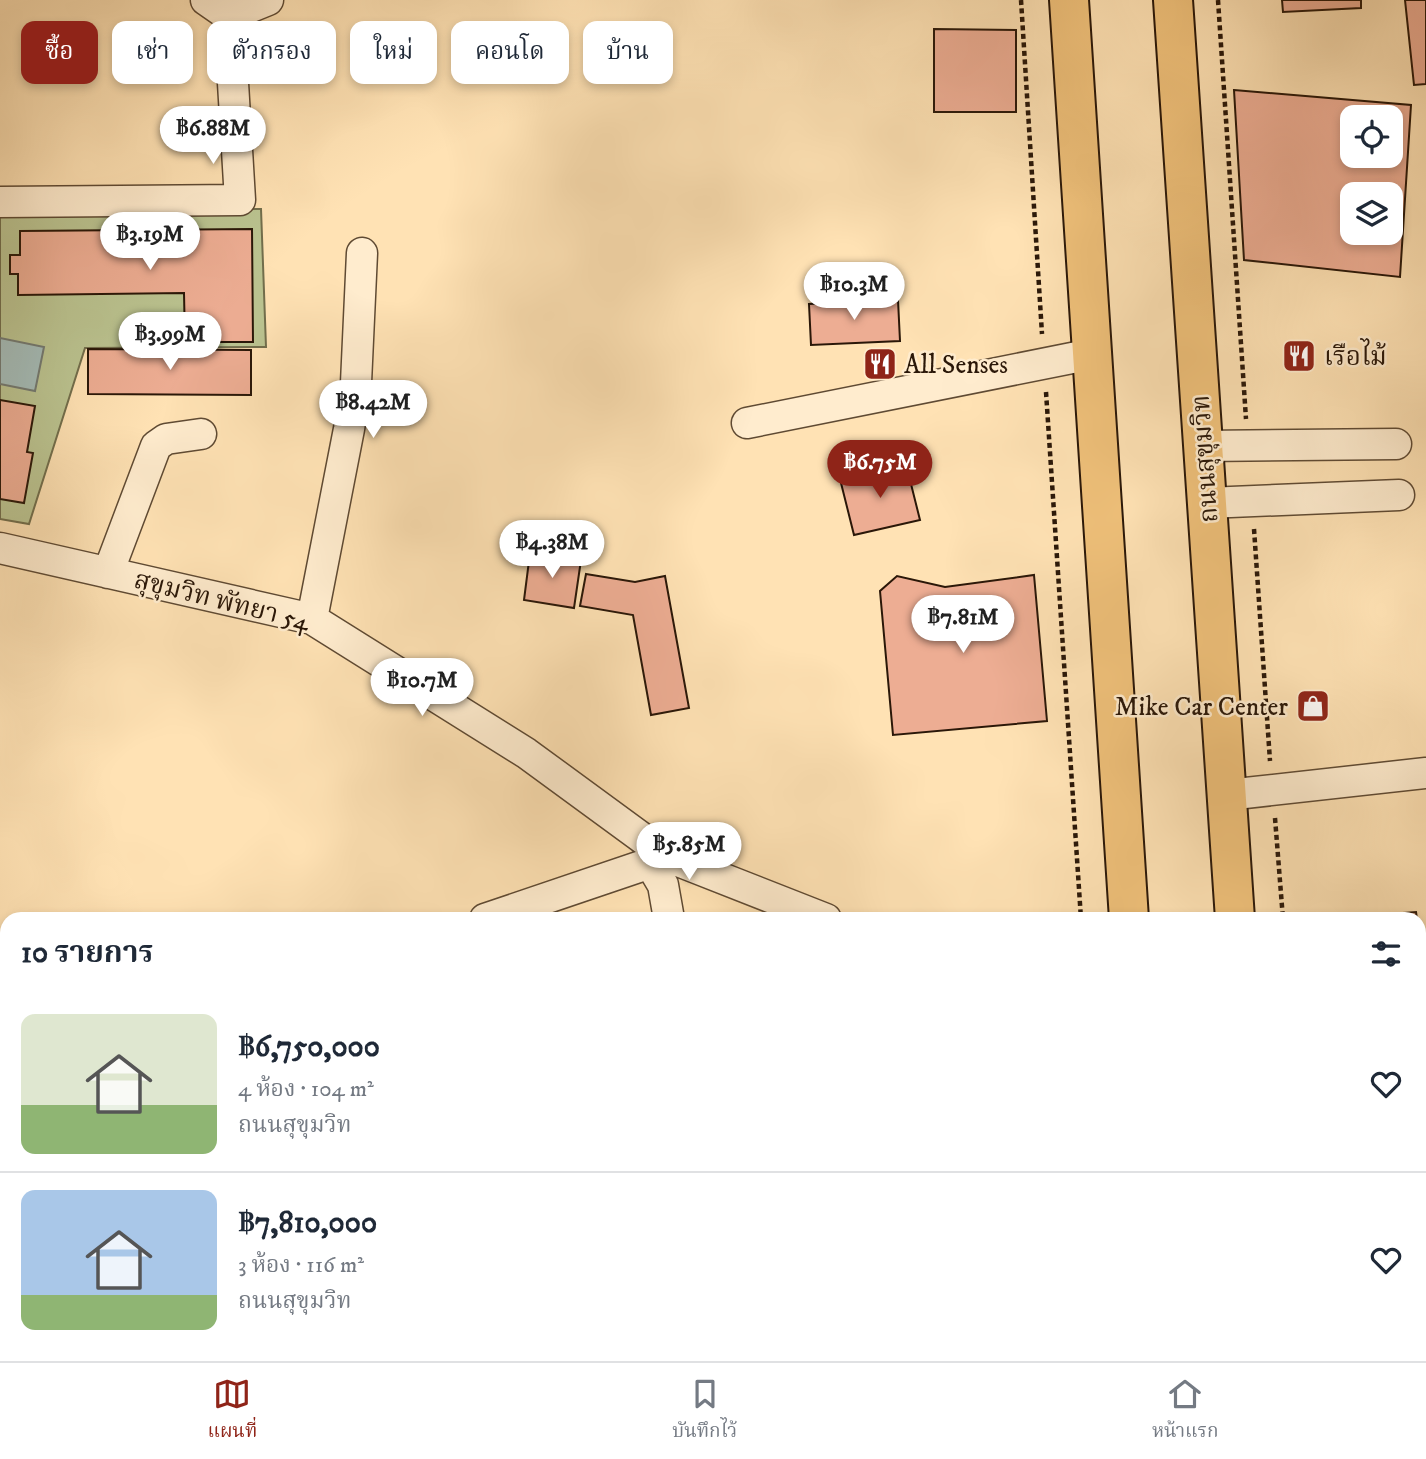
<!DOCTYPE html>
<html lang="th">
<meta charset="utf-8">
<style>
body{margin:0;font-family:"IM FELL DW Pica","Noto Serif Thai",serif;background:#f2f2f3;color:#1f2937;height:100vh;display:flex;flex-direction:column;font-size:26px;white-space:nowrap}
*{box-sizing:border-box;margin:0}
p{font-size:23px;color:#747a83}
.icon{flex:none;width:38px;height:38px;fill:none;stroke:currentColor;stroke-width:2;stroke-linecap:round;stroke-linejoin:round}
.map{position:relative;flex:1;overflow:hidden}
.details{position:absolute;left:0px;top:912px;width:1426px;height:450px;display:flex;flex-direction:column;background:#fff;border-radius:21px 21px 0 0;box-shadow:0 4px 10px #0003}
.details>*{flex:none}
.hud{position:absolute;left:21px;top:21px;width:700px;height:63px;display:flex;gap:14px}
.buttons{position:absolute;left:1340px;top:105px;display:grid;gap:14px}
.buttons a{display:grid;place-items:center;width:63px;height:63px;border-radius:14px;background:#fff;box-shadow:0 4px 10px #0003;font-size:35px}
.price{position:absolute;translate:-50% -60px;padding:0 16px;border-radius:24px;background:#fff;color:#222;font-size:23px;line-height:46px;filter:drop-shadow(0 2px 4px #0008)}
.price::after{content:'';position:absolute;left:50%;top:42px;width:21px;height:16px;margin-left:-10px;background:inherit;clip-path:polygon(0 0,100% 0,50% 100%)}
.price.selected{background:#8f2418;color:#fff}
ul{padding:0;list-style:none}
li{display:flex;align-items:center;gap:21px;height:175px;padding:0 21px}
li+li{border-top:2px solid #e0e1e3}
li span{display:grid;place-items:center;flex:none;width:196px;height:140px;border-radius:14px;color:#555}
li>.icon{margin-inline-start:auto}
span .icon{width:84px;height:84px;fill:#fffc;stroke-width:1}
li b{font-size:30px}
h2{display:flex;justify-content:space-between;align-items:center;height:84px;padding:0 21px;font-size:30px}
.chip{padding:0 24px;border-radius:14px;background:#fff;box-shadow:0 4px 10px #0003;font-size:24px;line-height:63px}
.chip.selected{background:#8f2418;color:#fff}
.dock{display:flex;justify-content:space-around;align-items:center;height:98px;border-top:2px solid #e0e1e3;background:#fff;font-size:19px;color:#747a83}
.dock a{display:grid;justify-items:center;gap:4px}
.dock .selected{color:#8f2418}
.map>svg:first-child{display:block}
.green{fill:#bbc491;stroke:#726e4c;stroke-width:2}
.water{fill:#a4bcb8;stroke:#737a72;stroke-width:2}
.building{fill:#edad93;stroke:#2a1708;stroke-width:2;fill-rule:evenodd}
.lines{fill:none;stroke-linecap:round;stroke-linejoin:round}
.minor-casing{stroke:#5f4a33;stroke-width:33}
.highway-casing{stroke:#2a1708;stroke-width:42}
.path{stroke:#2a1708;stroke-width:4.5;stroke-dasharray:5 3.5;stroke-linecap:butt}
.minor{stroke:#ffecce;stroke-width:30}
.highway{stroke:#f0c17a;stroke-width:38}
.labels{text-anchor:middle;stroke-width:5;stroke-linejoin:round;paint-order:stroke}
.poi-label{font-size:26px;fill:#2a1708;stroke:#ffecce;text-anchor:start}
.street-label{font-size:26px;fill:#2a1708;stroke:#ffecce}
</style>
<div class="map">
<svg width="1426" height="1361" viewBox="0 0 1426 1361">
<rect width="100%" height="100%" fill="#ffe2b4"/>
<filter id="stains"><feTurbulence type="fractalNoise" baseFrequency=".00286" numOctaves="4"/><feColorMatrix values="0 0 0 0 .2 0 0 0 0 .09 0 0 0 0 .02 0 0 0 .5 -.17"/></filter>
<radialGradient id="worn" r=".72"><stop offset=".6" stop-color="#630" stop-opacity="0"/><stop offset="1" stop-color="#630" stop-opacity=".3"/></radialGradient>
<path class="green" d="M261,209L266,347L85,348L29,524L0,519V213Z"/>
<path class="water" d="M0,338L44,347L35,391L0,384Z"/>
<path class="building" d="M1282,0H1361V8L1283,12Z
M1405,0H1426V84L1414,85Z
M934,29L1016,30V112H934Z
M1234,90L1411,105L1400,277L1244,260ZM1353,117H1391V156H1353ZM1353,194H1391V233H1353Z
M252,229L253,342H185L184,293L18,295V274H10V255H20V231Z
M898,300L900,341L811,345L809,304Z
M88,349L251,350V395L88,394Z
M0,400L35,406L27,452L33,453L24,503L0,499Z
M906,464L920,520L854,535L840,479Z
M530,553L581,560L574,608L524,600Z
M586,574L635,582L665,576L689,708L651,715L633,615L580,606Z
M1034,575L1047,721L893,735L880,591L897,576L945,587Z
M1416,912L1417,919H1316Z
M1419,952L1426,1049V1114L1419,1115Z"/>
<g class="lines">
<defs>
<path id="minor" d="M206,0L229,16
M0,202L240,200L229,16L268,0
M747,423L1092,354
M1203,446L1396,444
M1207,503L1399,495
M0,548L312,619L526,753L668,857L826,919
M108,573L156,446L166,439L201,434
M312,619L349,429L356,383L362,253
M1227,795L1426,773
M650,863L663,885L669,919
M485,919L668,857
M0,1100L7,1097
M1419,1281L1426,1287"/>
<path id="highway" d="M1069,0L1129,919
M1173,0L1235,919
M1157,1354L1158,1361
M1264,1354L1265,1361"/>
</defs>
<use href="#minor" class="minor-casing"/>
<use href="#highway" class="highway-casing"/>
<path class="path" d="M1021,0L1042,334
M1218,0L1246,419
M1046,392L1081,919
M1254,529L1270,761
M1275,818L1283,919
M1110,1354L1111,1361
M1313,1354V1361"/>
<use href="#minor" class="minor"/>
<use href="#highway" class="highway"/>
</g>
<defs>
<symbol id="restaurant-square" viewBox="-11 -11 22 22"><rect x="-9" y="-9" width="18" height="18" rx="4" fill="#8f2418" stroke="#ffecce"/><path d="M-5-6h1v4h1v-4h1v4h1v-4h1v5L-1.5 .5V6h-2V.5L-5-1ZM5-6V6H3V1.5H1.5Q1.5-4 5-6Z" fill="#fff"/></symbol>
<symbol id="shop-square" viewBox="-11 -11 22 22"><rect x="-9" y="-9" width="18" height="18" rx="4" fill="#8f2418" stroke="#ffecce"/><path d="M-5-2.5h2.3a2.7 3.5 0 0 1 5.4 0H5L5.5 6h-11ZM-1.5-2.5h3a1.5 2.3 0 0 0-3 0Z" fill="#fff"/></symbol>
</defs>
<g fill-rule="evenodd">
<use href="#restaurant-square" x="1280" y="337" width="38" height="38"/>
<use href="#restaurant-square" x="861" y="345" width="38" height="38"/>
<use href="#shop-square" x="1294" y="687" width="38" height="38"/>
</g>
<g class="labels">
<g class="poi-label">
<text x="1324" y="365">เรือไม้</text>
<text x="904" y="373">All Senses</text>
<text x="1288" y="715" text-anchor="end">Mike Car Center</text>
</g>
<g class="street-label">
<text transform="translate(1204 459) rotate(-94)" y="9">ถนนสุขุมวิท</text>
<text transform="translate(222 600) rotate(14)" y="9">สุขุมวิท พัทยา 54</text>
</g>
</g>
<rect width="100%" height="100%" filter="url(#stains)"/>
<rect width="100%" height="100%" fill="url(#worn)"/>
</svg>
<div class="buttons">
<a><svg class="icon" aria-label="locate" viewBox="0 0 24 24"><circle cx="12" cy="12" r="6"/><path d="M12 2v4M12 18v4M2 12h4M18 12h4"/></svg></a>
<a><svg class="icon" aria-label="layers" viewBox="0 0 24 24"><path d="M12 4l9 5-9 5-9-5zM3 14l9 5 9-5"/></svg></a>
</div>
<b class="price" style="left:213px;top:166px">฿6.88M</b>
<b class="price" style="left:150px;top:272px">฿3.19M</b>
<b class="price" style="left:854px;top:322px">฿10.3M</b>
<b class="price" style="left:170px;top:372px">฿3.99M</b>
<b class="price" style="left:373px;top:440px">฿8.42M</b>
<b class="price selected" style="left:880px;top:500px">฿6.75M</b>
<b class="price" style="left:552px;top:580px">฿4.38M</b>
<b class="price" style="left:963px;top:655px">฿7.81M</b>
<b class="price" style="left:422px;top:718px">฿10.7M</b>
<b class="price" style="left:689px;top:882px">฿5.85M</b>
<div class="hud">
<a class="chip selected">ซื้อ</a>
<a class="chip">เช่า</a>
<a class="chip">ตัวกรอง</a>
<a class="chip">ใหม่</a>
<a class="chip">คอนโด</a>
<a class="chip">บ้าน</a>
</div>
<section class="details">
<h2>10 รายการ<svg class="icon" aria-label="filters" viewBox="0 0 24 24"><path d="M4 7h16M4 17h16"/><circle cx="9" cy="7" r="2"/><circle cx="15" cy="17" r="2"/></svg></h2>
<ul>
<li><span style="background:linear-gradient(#dfe7d0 65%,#8fb573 0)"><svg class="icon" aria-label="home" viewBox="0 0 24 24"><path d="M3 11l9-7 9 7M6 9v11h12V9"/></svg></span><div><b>฿6,750,000</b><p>4 ห้อง · 104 m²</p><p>ถนนสุขุมวิท</p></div><svg class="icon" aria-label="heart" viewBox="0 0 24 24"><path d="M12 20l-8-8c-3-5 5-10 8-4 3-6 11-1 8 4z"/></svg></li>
<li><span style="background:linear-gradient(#a9c7e8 75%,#8fb573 0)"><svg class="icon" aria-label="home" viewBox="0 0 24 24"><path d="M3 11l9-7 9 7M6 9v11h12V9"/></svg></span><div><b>฿7,810,000</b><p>3 ห้อง · 116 m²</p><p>ถนนสุขุมวิท</p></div><svg class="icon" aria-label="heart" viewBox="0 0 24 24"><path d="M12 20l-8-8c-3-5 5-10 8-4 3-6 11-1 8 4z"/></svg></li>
</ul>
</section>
</div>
<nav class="dock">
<a class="selected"><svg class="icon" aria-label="map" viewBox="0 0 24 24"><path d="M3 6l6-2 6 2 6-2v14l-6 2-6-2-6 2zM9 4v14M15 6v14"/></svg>แผนที่</a>
<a><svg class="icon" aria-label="saved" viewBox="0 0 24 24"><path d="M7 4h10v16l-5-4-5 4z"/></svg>บันทึกไว้</a>
<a><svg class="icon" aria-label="home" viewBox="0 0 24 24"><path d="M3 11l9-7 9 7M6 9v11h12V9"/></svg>หน้าแรก</a>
</nav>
